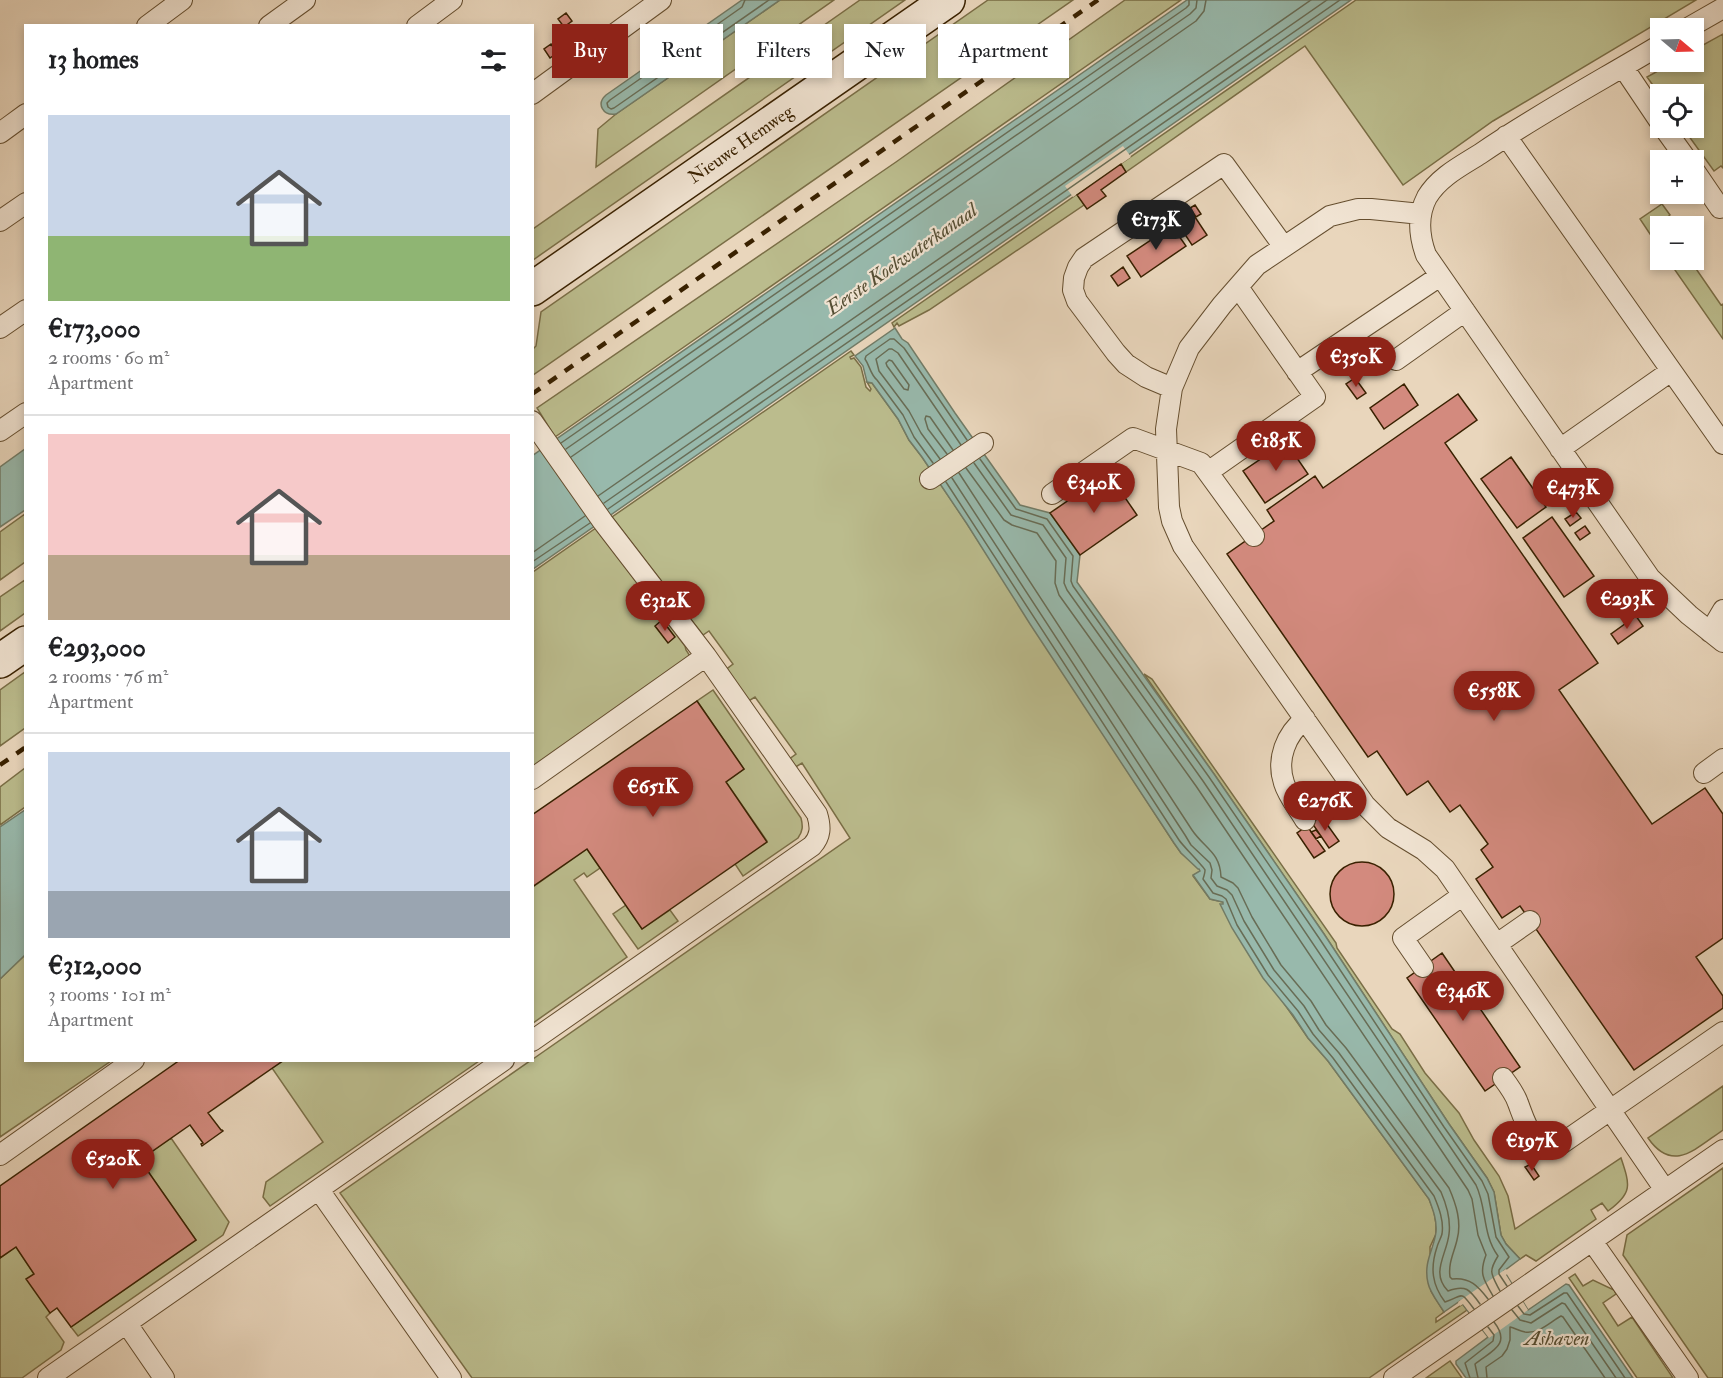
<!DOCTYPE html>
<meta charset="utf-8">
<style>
body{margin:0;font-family:"IM FELL Double Pica",serif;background:#f6f6f6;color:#202124;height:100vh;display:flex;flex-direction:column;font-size:22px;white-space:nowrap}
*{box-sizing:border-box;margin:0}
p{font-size:20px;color:#757577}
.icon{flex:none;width:33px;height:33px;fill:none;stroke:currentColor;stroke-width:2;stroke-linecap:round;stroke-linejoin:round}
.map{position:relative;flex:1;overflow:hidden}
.drawer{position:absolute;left:24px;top:24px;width:510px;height:1038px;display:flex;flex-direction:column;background:#fff;border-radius:0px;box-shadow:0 3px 9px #0003}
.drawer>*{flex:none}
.hud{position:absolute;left:552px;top:24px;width:570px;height:54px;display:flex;gap:12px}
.needle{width:39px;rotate:109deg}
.fabs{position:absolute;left:1650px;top:18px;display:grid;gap:12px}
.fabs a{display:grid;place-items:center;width:54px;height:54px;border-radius:0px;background:#fff;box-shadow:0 3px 9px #0003;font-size:30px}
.price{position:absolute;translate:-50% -51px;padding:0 14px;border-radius:21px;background:#8f2418;color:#fff;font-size:20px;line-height:39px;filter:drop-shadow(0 2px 3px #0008)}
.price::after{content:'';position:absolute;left:50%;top:36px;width:18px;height:14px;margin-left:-9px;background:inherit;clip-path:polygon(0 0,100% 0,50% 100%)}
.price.current{background:#222;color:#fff}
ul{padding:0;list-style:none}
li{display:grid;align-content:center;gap:12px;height:318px;padding:0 24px}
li+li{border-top:2px solid #e0e0e0}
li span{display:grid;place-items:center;height:186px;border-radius:0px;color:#555}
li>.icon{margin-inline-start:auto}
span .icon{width:108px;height:108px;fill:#fffc;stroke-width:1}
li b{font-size:26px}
h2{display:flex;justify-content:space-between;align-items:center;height:72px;padding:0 24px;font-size:26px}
.pill{padding:0 21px;border-radius:0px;background:#fff;box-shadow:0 3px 9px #0003;font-size:21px;line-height:54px}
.pill.current{background:#8f2418;color:#fff}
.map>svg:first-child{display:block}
.green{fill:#bbbc8d;stroke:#7a6e46;stroke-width:1.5}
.water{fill:#98b9ac;stroke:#727c67;stroke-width:1.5}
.pier{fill:#e9d6bc}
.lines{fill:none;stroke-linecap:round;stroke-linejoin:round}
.shore{stroke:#686d56;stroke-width:1.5}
.building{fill:#d38a7e;stroke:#392100;stroke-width:1.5}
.service-casing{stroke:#654e2f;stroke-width:22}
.secondary-casing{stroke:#392100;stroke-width:36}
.service{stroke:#f1e4d3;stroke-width:20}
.secondary{stroke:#f1e4d3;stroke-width:33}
.rail{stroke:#392100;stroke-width:4.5;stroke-dasharray:10 10;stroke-linecap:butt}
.labels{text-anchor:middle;stroke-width:4.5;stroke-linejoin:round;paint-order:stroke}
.street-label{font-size:18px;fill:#392100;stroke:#f1e4d3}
.water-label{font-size:20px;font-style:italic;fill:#564f34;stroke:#f1e4d3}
</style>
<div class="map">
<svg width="1723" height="1378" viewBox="0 0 1723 1378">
<rect width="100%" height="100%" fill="#e9d6bc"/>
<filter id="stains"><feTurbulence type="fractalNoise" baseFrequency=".00333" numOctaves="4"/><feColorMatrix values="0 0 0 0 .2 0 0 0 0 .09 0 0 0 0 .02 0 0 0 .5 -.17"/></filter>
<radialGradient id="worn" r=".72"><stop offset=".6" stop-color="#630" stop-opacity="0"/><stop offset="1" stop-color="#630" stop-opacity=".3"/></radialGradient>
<path class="green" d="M780,0H834L596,167L598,129L616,114Z
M860,0H905L533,260V229Z
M988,0H1073L533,375V349L536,346L541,312Z
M1125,0H1181L555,437L537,408L896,162Z
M1356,0H1696L1493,121L1403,185L1305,46L1126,172L1120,165L1078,194L1084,205L929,310L899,326L897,323L894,327L892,323Z
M1723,34V168L1721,166L1714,171L1683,128H1694V94L1660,95L1647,77L1674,62H1694V50Z
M1662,204L1670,215L1663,221L1667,226H1660V249L1640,219Z
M1668,260H1690L1721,305L1723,304V339Z
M851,351L854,355L850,357L851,359L854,358L861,367L866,387L870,391L871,389L867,382L872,383L898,419L909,440L922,457L966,522L1174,843L1181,853L1199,868L1200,871L1193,876L1210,899L1223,902L1281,999L1308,1038L1328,1061L1429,1199L1434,1212L1436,1224V1234L1430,1247L1431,1291L1444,1312L1436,1318V1322L1463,1304L1467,1310L1369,1378H472L340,1193L530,1061L532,1060L533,1059L850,838L802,763L794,768L788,760L796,754L755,697L747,702L724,671L733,664L709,631L703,635L612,517Z
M25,514V562L0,580V532Z
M596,528L685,646L686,650L690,656L533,769V572Z
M25,580V613L0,631V597Z
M25,672V728L0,746V690Z
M1144,674L1152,679L1336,943L1337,948L1392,1029L1400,1034L1425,1073L1459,1113L1474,1140L1499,1176L1508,1196L1515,1229L1621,1158C1630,1185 1633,1193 1608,1211L1602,1203L1591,1210L1596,1219L1536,1261L1526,1255L1520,1259L1506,1244L1501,1235L1494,1192L1487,1178L1449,1124L1324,934L1214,774Z
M713,690L801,818C803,826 803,831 798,838L743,876L735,864L767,841L726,782L744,769L697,701Z
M25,768V807L0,825V787Z
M587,849L600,868L587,877L584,873L574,880L627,957L533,1023V887Z
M626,905L642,929L670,910L678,921L638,949L613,914Z
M25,955L26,1060L111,1061L0,1137V979Z
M283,1061L284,1060L479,1061L270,1206L263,1197L266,1182L323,1142L272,1068Z
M1723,1086V1130C1696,1148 1673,1174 1648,1138Z
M171,1138L229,1222L223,1235L78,1336L71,1327L196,1240L140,1160Z
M1723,1168V1378H1708L1623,1255L1627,1235Z
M16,1247L34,1274L50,1313L46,1317L64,1342L61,1350L22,1378H0V1258Z
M1575,1274L1583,1286L1593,1280L1614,1290L1616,1294L1603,1303L1618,1326L1632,1317L1673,1378H1637L1569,1278Z
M1450,1361L1462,1378H1426Z"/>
<path class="water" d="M742,0H780L616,114C603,116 596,104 606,95Z
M1187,0H1351L533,569L532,456Z
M895,328L902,339L908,343L955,413L1020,505L1050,513L1080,555L1077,582L1214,774L1324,934L1449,1124L1487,1178L1494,1192L1501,1235L1506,1244L1520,1259L1504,1271L1528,1310L1566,1284L1569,1285L1633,1378H1466L1456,1364V1361L1488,1337L1460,1301L1444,1312C1438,1302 1430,1293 1428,1283C1423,1262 1434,1249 1436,1232C1437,1220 1433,1210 1429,1199L1328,1061L1308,1038L1293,1015L1263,978L1232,928L1220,904H1223V902L1210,899L1193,875L1200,871L1199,869H1198L1181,853L1174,843L1030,624L967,524L922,457L909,440L898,419L872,383L867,382L863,366L855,356Z
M25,449V510L0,527V467Z
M25,810V955L0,979V827Z"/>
<path class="pier" d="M1123,146L1131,157L1073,197L1065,186Z
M1506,1269L1509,1272L1506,1275L1528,1310L1489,1338L1463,1304L1460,1306L1458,1302Z"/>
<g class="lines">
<path class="shore" d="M745,0L742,7L610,100L607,103L608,107L611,109L614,108L769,0
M889,360L892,361L909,385L908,390L904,389L887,366L886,363Z
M561,443L1186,8L1189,5V0
M566,449L1190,14L1196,8L1197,0
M947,454L928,429L925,419L926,416L930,417L953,450
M571,457L1196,21L1204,11L1206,0
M940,459L921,433L909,411L879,371L876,359L889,349H892L898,353L961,445
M980,459L1016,509L1047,519L1073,556L1071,581L1073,586L1209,777L1319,938L1444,1127L1482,1181L1488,1194L1496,1237L1509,1257L1499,1270V1274L1507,1286
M933,463L914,437L903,415L877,380C870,374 870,366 865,359L866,356L890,339H894L904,348L967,440
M974,463L1011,515L1043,525L1066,558L1064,583L1067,590L1203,781L1476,1185C1487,1208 1482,1234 1498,1256C1488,1272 1491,1274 1500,1291
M966,468L1004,520L1012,525L1037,533L1056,561L1055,583L1059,595L1196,786L1468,1190L1472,1199L1478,1235L1486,1255C1479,1273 1483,1279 1493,1296
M959,473L1192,830C1205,849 1220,852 1221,877L1233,883L1238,888L1252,917L1281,965L1311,1001L1326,1025L1346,1048L1449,1188C1456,1204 1462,1222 1457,1240C1454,1253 1448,1263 1450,1277L1452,1279C1470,1277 1478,1286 1488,1299
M952,478L1185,835L1191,845L1210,863L1212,870L1211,878L1217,886L1227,890L1232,895L1244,921L1274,970L1304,1006L1319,1030L1339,1053L1441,1192C1447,1206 1451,1219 1449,1234C1447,1254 1430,1273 1448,1291C1466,1284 1470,1290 1480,1304
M946,482L1179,840C1182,845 1204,867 1205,870C1205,873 1204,876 1203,879L1213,893L1222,896L1226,899L1237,925L1268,975L1298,1011L1313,1034L1333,1058L1434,1196C1439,1208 1444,1221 1442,1234C1441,1238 1438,1243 1437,1247C1430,1268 1432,1285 1445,1302C1464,1296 1459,1289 1474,1309
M598,496L1311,0
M604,503L1327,0
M608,509L1340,0
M532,553L585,516
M532,562L590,523
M1518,1306L1524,1314L1530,1315L1564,1293H1567L1625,1378
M1512,1310L1520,1320L1531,1323L1562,1303L1565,1304L1616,1378
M1470,1378L1465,1363L1493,1341L1494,1335L1488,1327
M1478,1378L1475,1364C1491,1351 1512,1345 1494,1322
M1487,1378L1486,1367L1502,1356L1507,1349L1510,1340V1327C1515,1328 1519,1331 1525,1332C1539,1334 1550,1322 1561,1316L1563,1317L1605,1378"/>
</g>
<path class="building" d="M566,13L572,21L564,27L558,19Z
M551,44L557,53L550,58L544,49Z
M1121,164L1126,172L1101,190L1106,196L1087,209L1077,195Z
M1187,205L1207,235L1192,245L1172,215Z
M1195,205L1201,214L1196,217L1190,208Z
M1172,226L1186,246L1141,277L1127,256Z
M1123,267L1130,278L1118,286L1111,276Z
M1355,378L1366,393L1357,399L1346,384Z
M1404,384L1418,405L1384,429L1370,408Z
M1458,394L1477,420L1445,443L1598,663L1559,690L1652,824L1705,788L1723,814V938L1696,957L1723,996V1008L1634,1070L1520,906L1502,918L1476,879L1493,867L1481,850L1488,844L1460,805L1450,812L1428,781L1407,795L1377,751L1368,757L1227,554L1274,521L1267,510L1315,476L1323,488Z
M1286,442L1308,474L1265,503L1243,471Z
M1511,457L1546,507L1517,528L1481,479Z
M1108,473L1137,515L1080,555L1050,513Z
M1576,512L1581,518L1570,526L1565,519Z
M1552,517L1594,576L1564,597L1523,538Z
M1585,526L1590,533L1580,540L1575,533Z
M1636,616L1643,626L1618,644L1611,634Z
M662,620L675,637L668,643L655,626Z
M697,701L744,769L726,782L767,842L642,929L587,849L532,887V815Z
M1321,816L1339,841L1329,848L1312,823Z
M1307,826L1325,851L1314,858L1297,833Z
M1316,830L1321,836L1316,839L1311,832Z
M1330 894a32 32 0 1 1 64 0a32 32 0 1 1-64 0Z
M1442,953L1520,1067L1485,1091L1407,978Z
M180,1060H284L208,1113L221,1130H222L223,1131L202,1146L201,1144L203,1143L190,1125L140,1160L196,1240L71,1327L57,1308L50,1313L26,1279L34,1274L16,1247L0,1258V1186Z
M1531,1164L1539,1176L1534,1180L1525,1167Z"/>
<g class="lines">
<defs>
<path id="service" d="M147,26L182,0
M269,26L305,0
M417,26L452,0
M1688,28L1723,8
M1660,45C1600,81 1538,114 1480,154C1461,166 1439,177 1427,197C1417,216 1419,236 1426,255L1650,578L1689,615L1723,642
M1623,67L1660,122
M532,94L661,0
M1664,128L1687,160
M0,133L26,114
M1506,136L1723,444
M1694,170L1720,208
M1421,214L1371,209H1358L1330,216L1257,265L1222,305L1189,348L1172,388L1166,429L1169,507L1172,521L1183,546L1365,805L1388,828L1424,850L1445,869L1665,1190
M0,221L26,203
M0,328L26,310
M1396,360L1465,311
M1297,372L1440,276
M1172,388L1146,377L1126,364L1116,353L1077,301L1073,290L1074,278L1078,267L1084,258L1224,164L1284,247
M532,421L603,522L706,656L817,814C821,827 821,836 812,846L532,1041
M0,431L26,413
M1560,449L1671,371
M1208,472L1315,397L1238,287
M930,479L983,443
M1052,494L1133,438L1201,463L1254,536
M1710,632L1723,610
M1305,719C1286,734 1276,759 1284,783C1288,796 1298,808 1305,820
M1704,773L1723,759
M532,779L706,656
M1497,944L1530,921
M1423,967L1403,938L1463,895
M1503,1078C1509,1086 1515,1094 1518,1103C1526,1124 1532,1151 1561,1144L1723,1032
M0,1155L134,1060
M319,1190L451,1378
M1592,1241L1688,1378
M127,1324L164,1378
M48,1378L504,1060
M1394,1378L1723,1150"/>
<g id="secondary">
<path id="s1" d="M532,289L948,0"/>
<path d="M0,661L26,643"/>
</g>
</defs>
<use href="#service" class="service-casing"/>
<use href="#secondary" class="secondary-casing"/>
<use href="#service" class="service"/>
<use href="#secondary" class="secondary"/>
<path class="rail" d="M532,394L1098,0
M0,765L26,747"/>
</g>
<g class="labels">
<g class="street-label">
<text dy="6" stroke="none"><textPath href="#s1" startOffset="254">Nieuwe Hemweg</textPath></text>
</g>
<g class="water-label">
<text transform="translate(901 259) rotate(-35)" y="7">Eerste Koelwaterkanaal</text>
<text x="1557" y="1345">Ashaven</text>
</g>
</g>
<rect width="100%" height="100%" filter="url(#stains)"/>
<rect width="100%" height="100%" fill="url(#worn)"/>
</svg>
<div class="fabs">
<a><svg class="needle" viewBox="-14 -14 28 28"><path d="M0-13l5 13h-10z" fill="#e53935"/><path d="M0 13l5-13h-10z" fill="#757577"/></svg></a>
<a><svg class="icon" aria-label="locate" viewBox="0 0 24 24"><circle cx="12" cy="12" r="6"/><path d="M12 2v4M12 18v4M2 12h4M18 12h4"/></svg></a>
<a>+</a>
<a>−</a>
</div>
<b class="price current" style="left:1156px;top:251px">€173K</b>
<b class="price" style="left:1356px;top:388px">€350K</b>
<b class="price" style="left:1276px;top:472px">€185K</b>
<b class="price" style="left:1094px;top:514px">€340K</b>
<b class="price" style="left:1573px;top:519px">€473K</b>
<b class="price" style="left:1627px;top:630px">€293K</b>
<b class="price" style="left:665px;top:632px">€312K</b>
<b class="price" style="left:1494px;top:722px">€558K</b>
<b class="price" style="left:653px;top:818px">€651K</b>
<b class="price" style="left:1325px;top:832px">€276K</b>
<b class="price" style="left:1463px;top:1022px">€346K</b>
<b class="price" style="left:1532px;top:1172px">€197K</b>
<b class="price" style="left:113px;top:1190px">€520K</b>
<div class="hud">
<a class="pill current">Buy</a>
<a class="pill">Rent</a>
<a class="pill">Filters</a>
<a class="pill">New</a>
<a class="pill">Apartment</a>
</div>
<section class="drawer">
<h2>13 homes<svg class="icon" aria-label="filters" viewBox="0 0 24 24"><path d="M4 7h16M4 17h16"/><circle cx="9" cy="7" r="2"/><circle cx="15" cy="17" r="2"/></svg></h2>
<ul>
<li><span style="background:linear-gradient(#c9d6e8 65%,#8fb573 0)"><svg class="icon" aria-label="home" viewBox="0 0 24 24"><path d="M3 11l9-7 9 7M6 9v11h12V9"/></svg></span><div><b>€173,000</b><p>2 rooms · 60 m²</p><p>Apartment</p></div></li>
<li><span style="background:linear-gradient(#f6c9c9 65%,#b9a48a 0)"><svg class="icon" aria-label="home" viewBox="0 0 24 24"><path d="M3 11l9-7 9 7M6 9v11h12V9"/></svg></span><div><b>€293,000</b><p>2 rooms · 76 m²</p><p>Apartment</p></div></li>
<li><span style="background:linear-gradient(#c9d6e8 75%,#9aa5b1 0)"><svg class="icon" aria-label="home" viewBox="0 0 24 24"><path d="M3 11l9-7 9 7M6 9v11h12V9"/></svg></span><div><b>€312,000</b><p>3 rooms · 101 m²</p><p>Apartment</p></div></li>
</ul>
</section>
</div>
